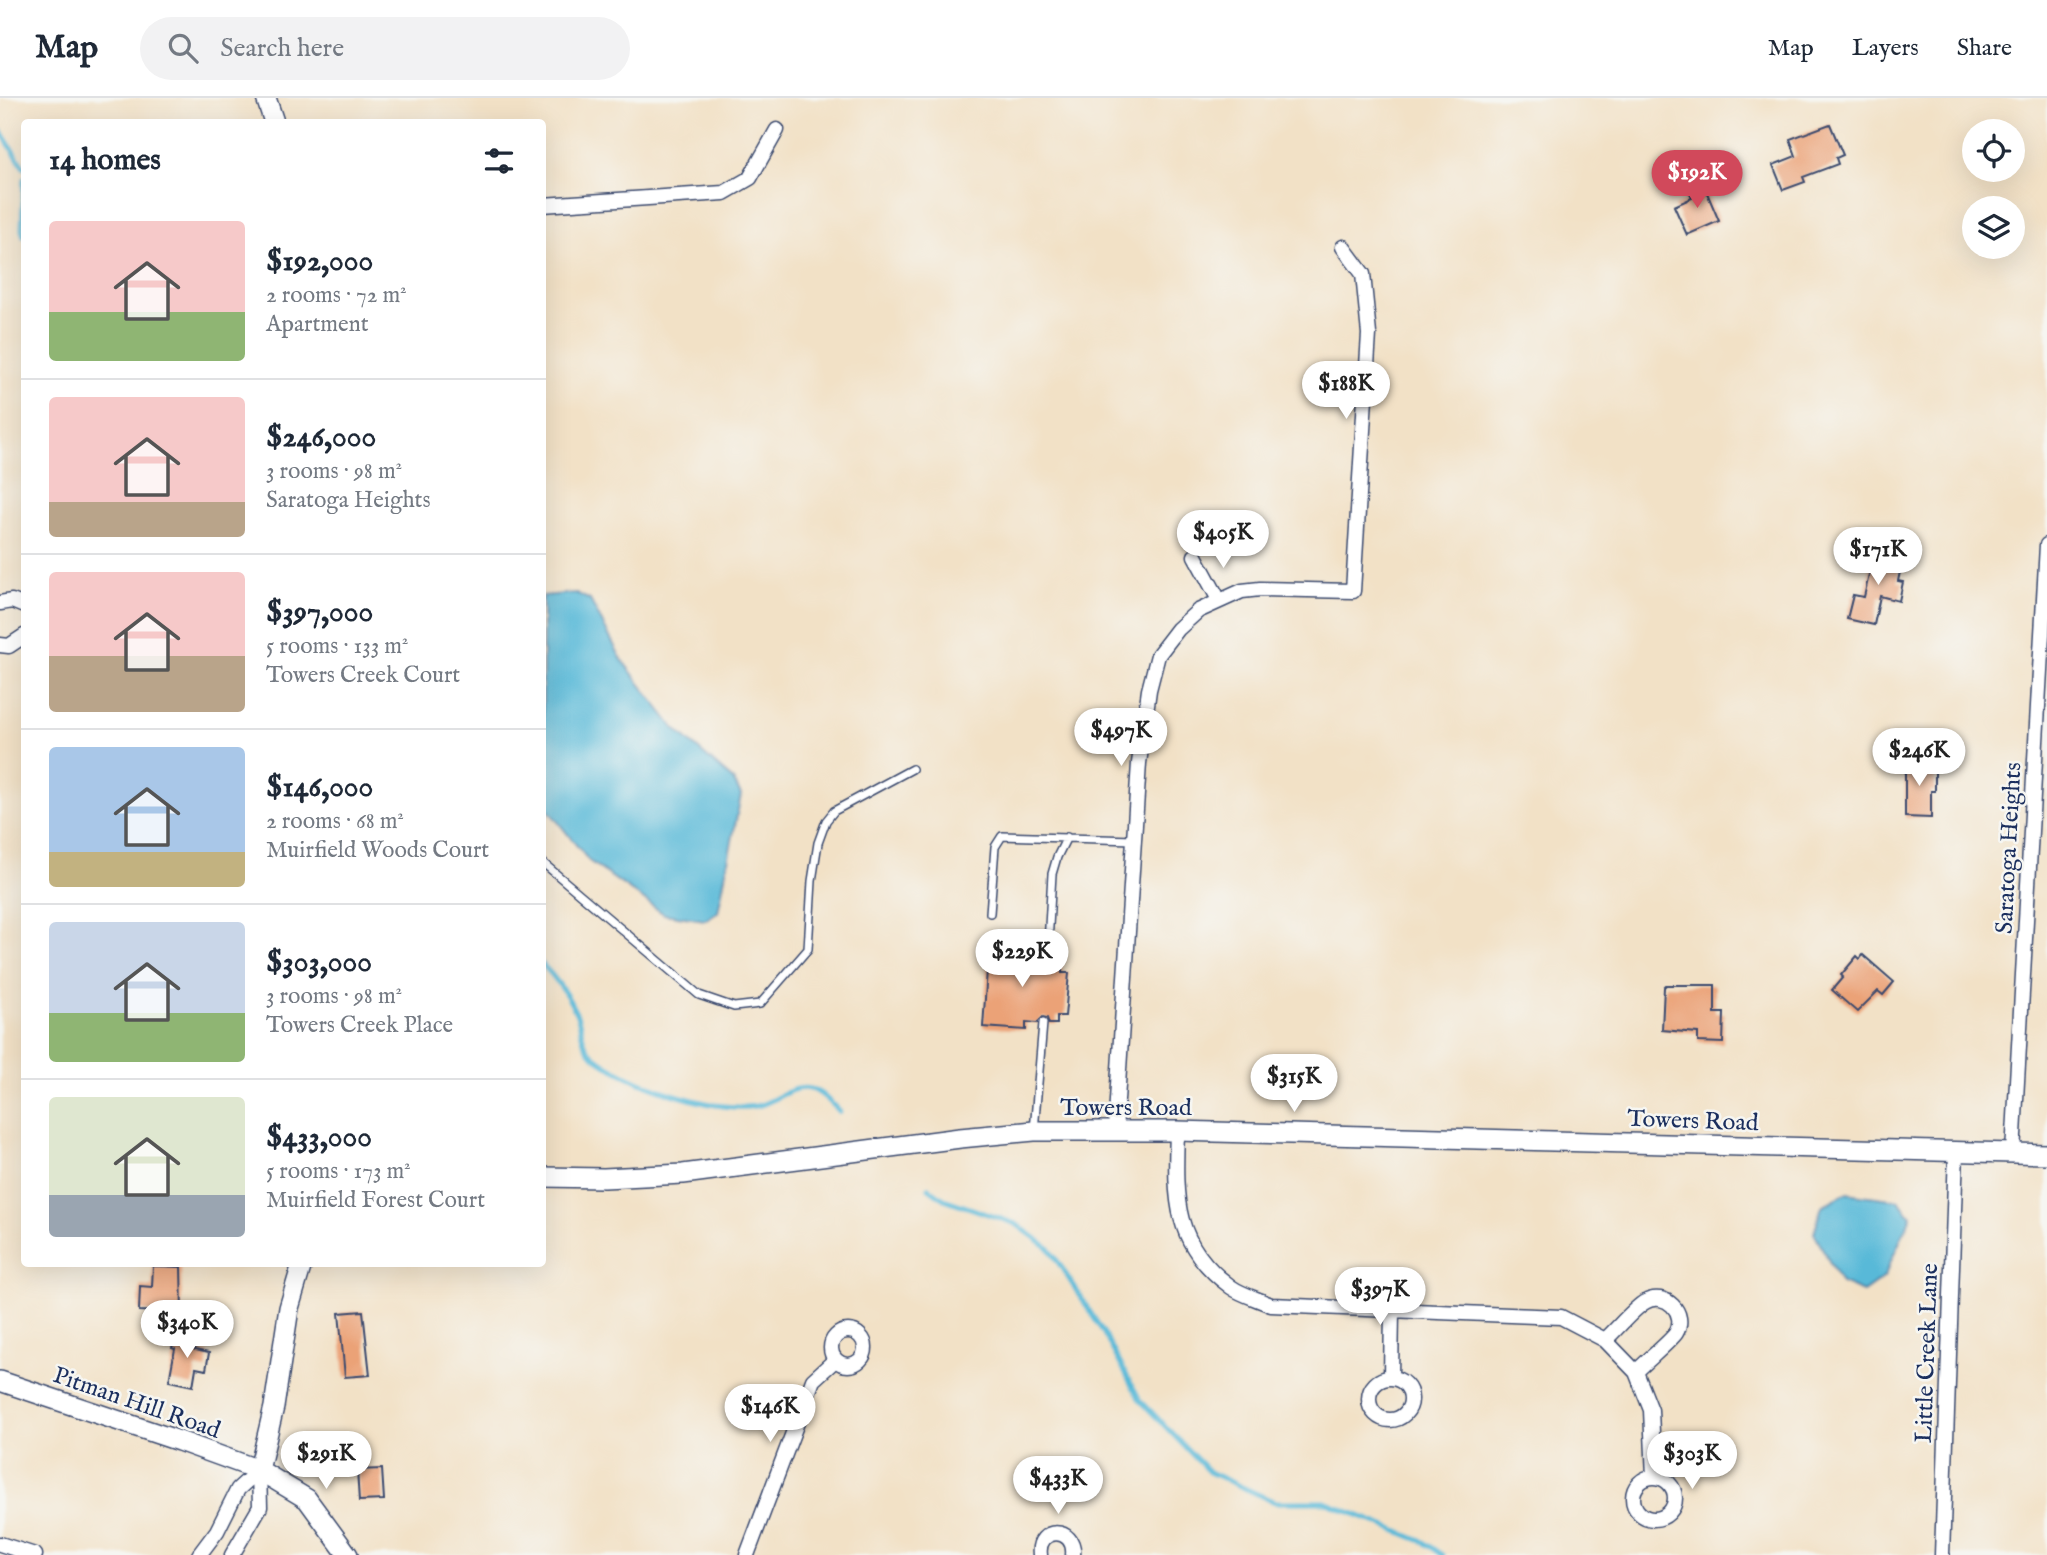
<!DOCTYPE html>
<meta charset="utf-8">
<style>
body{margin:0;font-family:"IM FELL English",serif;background:#f2f2f3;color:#1f2937;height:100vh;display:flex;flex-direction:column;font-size:26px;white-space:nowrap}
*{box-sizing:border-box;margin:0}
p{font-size:23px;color:#747a83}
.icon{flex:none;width:38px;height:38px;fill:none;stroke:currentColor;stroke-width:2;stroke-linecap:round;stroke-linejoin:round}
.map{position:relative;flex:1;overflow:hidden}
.sheet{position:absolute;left:21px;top:21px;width:525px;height:1148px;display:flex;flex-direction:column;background:#fff;border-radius:7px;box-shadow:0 7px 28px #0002}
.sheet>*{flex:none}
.tools{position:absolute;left:1962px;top:21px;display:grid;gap:14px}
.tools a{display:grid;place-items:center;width:63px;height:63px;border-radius:50%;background:#fff;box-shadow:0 7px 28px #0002;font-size:35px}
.price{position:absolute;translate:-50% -60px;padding:0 16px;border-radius:24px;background:#fff;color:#222;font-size:23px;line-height:46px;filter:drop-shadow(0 2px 4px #0008)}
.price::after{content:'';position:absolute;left:50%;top:42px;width:21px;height:16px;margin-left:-10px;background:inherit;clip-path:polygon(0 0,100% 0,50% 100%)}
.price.current{background:#d1495b;color:#fff}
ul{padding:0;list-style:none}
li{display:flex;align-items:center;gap:21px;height:175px;padding:0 28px}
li+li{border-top:2px solid #e0e1e3}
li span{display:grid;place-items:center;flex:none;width:196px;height:140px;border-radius:7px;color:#555}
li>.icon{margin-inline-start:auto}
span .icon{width:84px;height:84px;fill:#fffc;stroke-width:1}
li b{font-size:30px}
h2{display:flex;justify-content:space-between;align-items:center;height:84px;padding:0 28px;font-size:30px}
header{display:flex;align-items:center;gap:42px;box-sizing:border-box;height:98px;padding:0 35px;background:#fff;border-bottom:2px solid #e0e1e3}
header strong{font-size:33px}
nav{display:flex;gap:38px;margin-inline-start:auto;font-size:24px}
.search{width:490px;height:63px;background:#f2f2f3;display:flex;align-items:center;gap:18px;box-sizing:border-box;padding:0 24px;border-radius:38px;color:#747a83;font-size:26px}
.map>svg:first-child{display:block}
.water{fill:#59b9d8;stroke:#3a749b;stroke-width:2}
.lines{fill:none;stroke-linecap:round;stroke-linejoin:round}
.stream{stroke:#59b9d8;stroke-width:5}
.building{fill:#eba277}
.lane-casing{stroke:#3b4a6e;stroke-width:10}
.street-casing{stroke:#3b4a6e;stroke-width:17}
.secondary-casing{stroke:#3b4a6e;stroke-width:22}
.lane{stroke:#fff;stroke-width:7}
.street{stroke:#fff;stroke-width:14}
.secondary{stroke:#fff;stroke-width:19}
.labels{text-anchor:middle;stroke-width:5;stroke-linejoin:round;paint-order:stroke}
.street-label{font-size:24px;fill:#1b2f5e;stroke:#f6f6f2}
</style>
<header>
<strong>Map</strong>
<div class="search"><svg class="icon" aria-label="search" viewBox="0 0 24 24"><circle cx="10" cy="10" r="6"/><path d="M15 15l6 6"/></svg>Search here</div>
<nav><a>Map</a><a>Layers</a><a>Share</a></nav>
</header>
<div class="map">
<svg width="2047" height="1457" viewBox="0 0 2047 1457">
<rect width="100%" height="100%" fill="#f6f6f2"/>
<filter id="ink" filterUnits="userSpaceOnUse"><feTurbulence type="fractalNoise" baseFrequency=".0143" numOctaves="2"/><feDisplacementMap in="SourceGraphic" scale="14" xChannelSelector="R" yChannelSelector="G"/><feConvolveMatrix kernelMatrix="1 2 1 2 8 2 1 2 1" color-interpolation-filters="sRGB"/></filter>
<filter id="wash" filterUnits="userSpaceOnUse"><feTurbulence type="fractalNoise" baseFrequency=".00686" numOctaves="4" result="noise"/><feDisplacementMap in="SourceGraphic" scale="28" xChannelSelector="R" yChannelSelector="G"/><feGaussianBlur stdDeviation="1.57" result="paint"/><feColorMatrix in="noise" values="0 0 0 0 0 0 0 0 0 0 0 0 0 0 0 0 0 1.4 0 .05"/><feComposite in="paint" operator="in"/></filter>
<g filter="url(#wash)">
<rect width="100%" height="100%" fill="#f2e1c6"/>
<path class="water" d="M576,495L590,502L622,562L675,631L733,682L741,697L718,814L705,822L664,816L589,763L543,705V498Z
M1846,1095L1898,1102L1911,1118L1884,1179L1863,1194L1841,1185L1814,1135L1822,1108Z"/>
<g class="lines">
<path class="stream" d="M0,32L24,70
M24,81L22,132L24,138
M542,866C555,879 568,898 576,915C583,930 580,946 594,958C627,985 714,1015 756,1008C775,1005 790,986 811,991C822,994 832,1006 840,1014
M929,1090L944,1101L1016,1126L1049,1150L1103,1234L1140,1302L1209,1374L1275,1404H1325L1424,1444L1443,1457"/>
</g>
<g id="blocks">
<path class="building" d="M1830,26L1843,57L1836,60L1838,66L1803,79L1805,84L1783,92L1773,67L1796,58L1790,41Z
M1702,83L1719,123L1687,137L1674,108L1692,100L1687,90Z
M1875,450L1901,456L1897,473L1900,474L1898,483L1903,484L1899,503L1880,498L1874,527L1847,521L1853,497L1864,499Z
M1905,662L1931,663V667H1935V693H1931V720L1905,719Z
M989,844L1027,847L1026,862L1041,863L1046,869L1050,868L1053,864H1062V875H1069L1065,918H1057V926H1049L1047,920L1043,919L1037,925L1026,924V932L983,929Z
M1863,857L1894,884L1883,897L1878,893L1857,914L1832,892L1843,879L1841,877L1857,858L1860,861Z
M1666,887H1715V915H1724L1723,945L1698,944V935L1662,932L1664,889Z
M153,1168L181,1169L182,1215L139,1213L140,1188L152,1189Z
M363,1213L370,1277L345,1279L339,1215Z
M175,1235L197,1240L195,1252L209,1255L206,1272L196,1270L193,1288L169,1283L175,1251L172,1250Z
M382,1371L384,1402L359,1403L357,1372Z"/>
</g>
</g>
<g filter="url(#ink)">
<use href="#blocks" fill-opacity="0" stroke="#3b4a6e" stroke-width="2"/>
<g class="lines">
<defs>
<path id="lane" d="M542,764L699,897L734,909L760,906L808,851L812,783L818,745L826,723L834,713L912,671
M990,815L995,749L1002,738L1134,742
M1047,863L1052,776L1057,759L1067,739
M1034,1033L1043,925"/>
<path id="street" d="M542,107L724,95L750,80L777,32
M1195,458L1219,502
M0,505L12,503L24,508
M0,547L9,548L24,538
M1115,1033L1139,665L1149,592L1158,557L1178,531L1198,513L1242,493L1260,491L1353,493L1369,236L1363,176L1343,149
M1177,1033C1175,1098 1172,1146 1231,1189C1242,1197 1258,1201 1271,1207L1561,1219L1605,1242L1636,1274L1651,1312L1654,1379
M2013,1055L2047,447
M831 1250a17 17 0 1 1 34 0a17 17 0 1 1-34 0Z
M1605,1242C1616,1232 1634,1210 1645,1204C1665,1192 1688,1215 1676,1235C1671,1243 1643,1266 1636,1274
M1391,1279L1392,1212
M1369 1301a21 21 0 1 1 42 0a21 21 0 1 1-42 0Z
M1633 1400a21 21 0 1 1 42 0a21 21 0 1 1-42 0Z
M0,1446L35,1457
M199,1457L217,1433L238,1391L259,1372
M232,1457L260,1409L259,1372
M747,1457L813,1282L835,1262
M1040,1457C1036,1428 1076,1428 1073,1457
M1942,1457L1956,1054"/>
<path id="secondary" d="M266,0L274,24
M542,1079L604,1080L683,1076L960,1040L1034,1033H1177L2047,1056
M0,1283L179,1343L259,1372L307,1401L348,1457
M259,1372L274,1309L289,1210L302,1166"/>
</defs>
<use href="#lane" class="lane-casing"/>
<use href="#street" class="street-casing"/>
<use href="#secondary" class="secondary-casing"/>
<use href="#lane" class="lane"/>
<use href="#street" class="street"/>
<use href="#secondary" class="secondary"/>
</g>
</g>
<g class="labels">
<g class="street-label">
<text transform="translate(2008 750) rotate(-87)" y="8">Saratoga Heights</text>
<text x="1126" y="1017">Towers Road</text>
<text transform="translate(1693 1022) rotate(2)" y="8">Towers Road</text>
<text transform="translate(1926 1255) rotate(-88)" y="8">Little Creek Lane</text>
<text transform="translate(137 1304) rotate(19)" y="8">Pitman Hill Road</text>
</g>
</g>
</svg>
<div class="tools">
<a><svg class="icon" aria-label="locate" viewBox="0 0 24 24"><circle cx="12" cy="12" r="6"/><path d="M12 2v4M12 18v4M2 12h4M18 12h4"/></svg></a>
<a><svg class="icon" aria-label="layers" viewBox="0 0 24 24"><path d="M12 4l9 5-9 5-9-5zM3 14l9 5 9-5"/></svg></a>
</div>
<b class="price current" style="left:1697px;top:112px">$192K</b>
<b class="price" style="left:1346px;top:323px">$188K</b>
<b class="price" style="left:1223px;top:472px">$405K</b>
<b class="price" style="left:1878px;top:489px">$171K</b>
<b class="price" style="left:1121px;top:670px">$497K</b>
<b class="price" style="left:1919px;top:690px">$246K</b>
<b class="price" style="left:1022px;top:891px">$229K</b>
<b class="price" style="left:1294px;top:1016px">$315K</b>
<b class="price" style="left:1380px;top:1229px">$397K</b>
<b class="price" style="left:187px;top:1262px">$340K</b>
<b class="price" style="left:770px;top:1346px">$146K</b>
<b class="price" style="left:326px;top:1393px">$291K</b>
<b class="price" style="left:1692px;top:1393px">$303K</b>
<b class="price" style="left:1058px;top:1418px">$433K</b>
<section class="sheet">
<h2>14 homes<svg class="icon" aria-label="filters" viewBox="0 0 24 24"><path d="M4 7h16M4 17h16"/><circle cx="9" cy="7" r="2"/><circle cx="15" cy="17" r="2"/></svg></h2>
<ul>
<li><span style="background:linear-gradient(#f6c9c9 65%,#8fb573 0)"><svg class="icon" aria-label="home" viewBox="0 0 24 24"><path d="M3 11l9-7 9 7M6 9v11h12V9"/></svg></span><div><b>$192,000</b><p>2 rooms · 72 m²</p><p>Apartment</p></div></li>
<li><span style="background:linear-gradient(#f6c9c9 75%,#b9a48a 0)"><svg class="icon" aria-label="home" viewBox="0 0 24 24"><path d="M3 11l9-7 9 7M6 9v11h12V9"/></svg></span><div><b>$246,000</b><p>3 rooms · 98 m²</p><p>Saratoga Heights</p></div></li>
<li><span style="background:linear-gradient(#f6c9c9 60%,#b9a48a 0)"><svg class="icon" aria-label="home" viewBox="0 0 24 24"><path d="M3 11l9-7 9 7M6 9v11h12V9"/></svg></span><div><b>$397,000</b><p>5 rooms · 133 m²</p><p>Towers Creek Court</p></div></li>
<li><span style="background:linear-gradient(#a9c7e8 75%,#c2b280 0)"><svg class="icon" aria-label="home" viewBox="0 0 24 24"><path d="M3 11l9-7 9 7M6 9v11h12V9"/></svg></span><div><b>$146,000</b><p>2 rooms · 68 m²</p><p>Muirfield Woods Court</p></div></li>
<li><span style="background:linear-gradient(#c9d6e8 65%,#8fb573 0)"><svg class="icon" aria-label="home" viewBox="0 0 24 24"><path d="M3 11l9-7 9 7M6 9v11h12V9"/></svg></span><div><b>$303,000</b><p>3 rooms · 98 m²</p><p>Towers Creek Place</p></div></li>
<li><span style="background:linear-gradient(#dfe7d0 70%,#9aa5b1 0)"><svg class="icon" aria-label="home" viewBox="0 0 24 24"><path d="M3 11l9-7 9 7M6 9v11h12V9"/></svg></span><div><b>$433,000</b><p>5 rooms · 173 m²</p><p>Muirfield Forest Court</p></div></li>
</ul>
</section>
</div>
